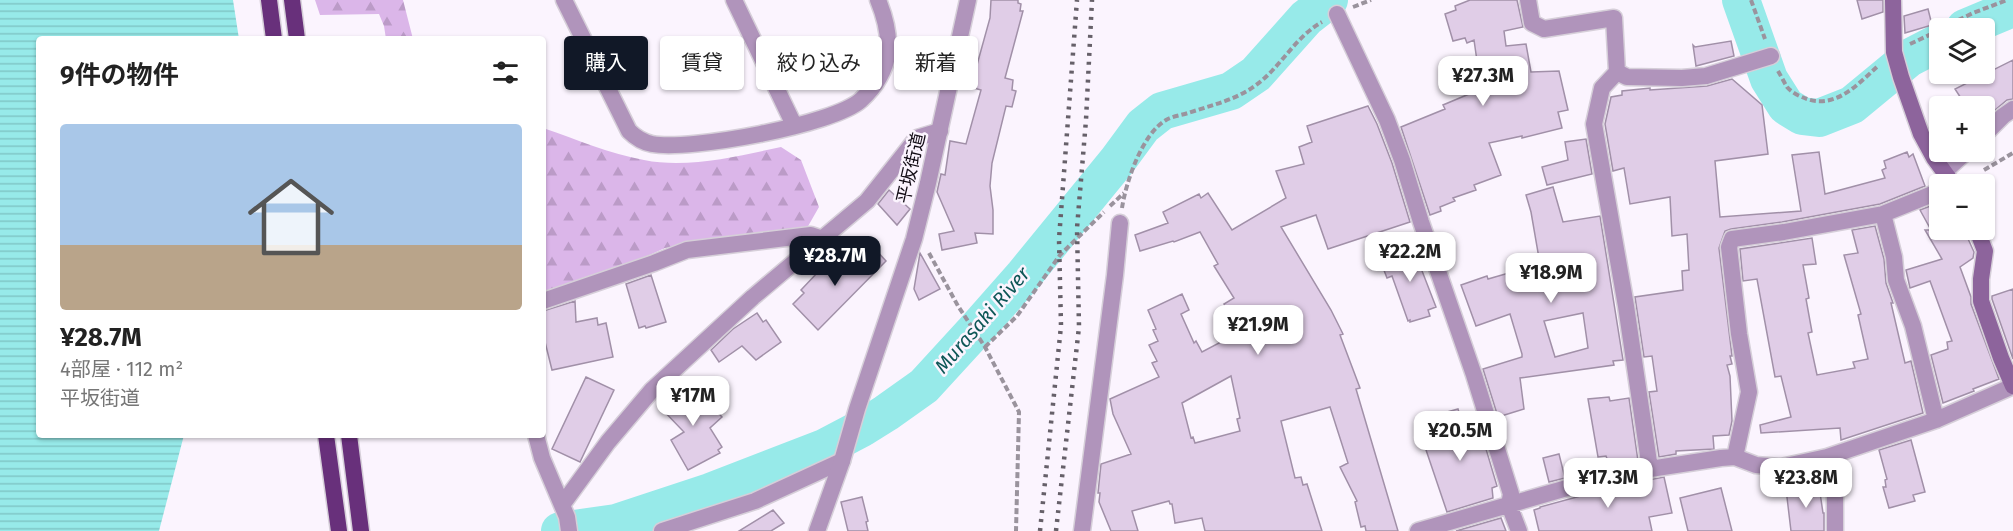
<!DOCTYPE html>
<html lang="ja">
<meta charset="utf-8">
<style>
body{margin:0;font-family:"Fira Sans","Noto Sans JP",sans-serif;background:#f2f2f2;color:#222;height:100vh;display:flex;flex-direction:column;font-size:22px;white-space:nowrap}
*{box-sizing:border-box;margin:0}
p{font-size:20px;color:#767676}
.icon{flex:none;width:33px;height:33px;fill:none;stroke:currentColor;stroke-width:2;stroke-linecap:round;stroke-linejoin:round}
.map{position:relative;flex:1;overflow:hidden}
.details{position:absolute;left:36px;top:36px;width:510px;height:402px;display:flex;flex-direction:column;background:#fff;border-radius:6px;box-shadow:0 2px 4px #0004}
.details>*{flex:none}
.top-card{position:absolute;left:564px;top:36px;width:570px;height:54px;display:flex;gap:12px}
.tools{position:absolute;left:1929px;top:18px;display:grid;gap:12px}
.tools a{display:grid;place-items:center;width:66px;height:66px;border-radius:6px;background:#fff;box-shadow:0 2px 4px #0004;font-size:30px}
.price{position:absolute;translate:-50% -51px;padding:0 14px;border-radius:12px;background:#fff;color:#222;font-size:20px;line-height:39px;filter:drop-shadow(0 2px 3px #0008)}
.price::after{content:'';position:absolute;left:50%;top:36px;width:18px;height:14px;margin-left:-9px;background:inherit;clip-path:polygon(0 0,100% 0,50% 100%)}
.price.selected{background:#111827;color:#fff}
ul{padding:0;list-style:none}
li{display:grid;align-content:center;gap:12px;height:318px;padding:0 24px}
li span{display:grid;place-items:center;height:186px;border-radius:6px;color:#555}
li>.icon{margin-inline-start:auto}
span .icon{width:108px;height:108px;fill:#fffc;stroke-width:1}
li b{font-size:26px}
h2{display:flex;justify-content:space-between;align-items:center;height:72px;padding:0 24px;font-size:26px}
.tag{padding:0 21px;border-radius:6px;background:#fff;box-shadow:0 2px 4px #0004;font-size:21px;line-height:54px}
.tag.selected{background:#111827;color:#fff}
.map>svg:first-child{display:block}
.forest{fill:url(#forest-firs)}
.water{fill:url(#water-rules)}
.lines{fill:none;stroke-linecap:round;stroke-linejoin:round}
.river{stroke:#97eae9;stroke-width:38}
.building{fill:#e0cde7;stroke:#a190a8;stroke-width:1.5;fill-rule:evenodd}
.minor-casing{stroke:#d6cfd9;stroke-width:19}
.tertiary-casing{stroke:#d6cfd9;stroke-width:19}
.secondary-casing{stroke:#d6cfd9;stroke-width:19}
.trunk-casing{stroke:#d6cfd9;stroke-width:19}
.path{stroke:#9a939d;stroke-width:4;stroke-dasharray:6 3;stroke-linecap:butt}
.minor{stroke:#b094bb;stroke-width:16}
.tertiary{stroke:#b094bb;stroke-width:16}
.secondary{stroke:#8d649c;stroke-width:16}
.trunk{stroke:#68307b;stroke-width:16}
.rail{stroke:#666069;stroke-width:4.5;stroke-dasharray:3 6;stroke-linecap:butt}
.labels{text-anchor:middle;stroke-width:5;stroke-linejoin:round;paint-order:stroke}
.street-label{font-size:18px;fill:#110b14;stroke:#fbf4fe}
.water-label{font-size:20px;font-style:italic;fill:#0e5757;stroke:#fbf4fe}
</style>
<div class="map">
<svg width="2013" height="531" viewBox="0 0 2013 531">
<defs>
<pattern id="forest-firs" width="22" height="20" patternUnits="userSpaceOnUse" patternTransform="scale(1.5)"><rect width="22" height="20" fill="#dbb6e9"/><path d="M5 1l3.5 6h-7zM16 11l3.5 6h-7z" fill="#bb9bc7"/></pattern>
<pattern id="water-rules" width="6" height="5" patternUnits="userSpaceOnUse" patternTransform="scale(1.5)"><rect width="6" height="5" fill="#97eae9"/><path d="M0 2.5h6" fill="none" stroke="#81c7c7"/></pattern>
</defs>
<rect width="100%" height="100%" fill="#fbf4fe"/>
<path class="forest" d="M315,0H403L413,39H386L384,26L379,14L320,15Z
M543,128C576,139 610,154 644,160C688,169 738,156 781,147L801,160L819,207L807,228L756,237L665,248L632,263L543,293Z"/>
<path class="water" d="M0,0H233L239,39H39V435H184L159,531H0Z"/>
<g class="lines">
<path class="river" d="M1741,0L1769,79L1786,106L1802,116L1819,118L1852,105L1909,58L1940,42
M1965,28L2013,8
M560,531L616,523L710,492L824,448L862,428L886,413L924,386L979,326L1024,275L1118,160L1143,126L1162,111L1231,91L1256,74L1306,18L1329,0"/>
</g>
<path class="building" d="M991,0H1018V3L1021,4L1020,11H1023L1005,78L1013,80L1012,90L1016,91L1012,107L1006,106L992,163L990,186L993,210V234L975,233L977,243L942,250L939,234L954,231L937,192L941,174L945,175L950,141L966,144L981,90L960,84L964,69L975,72L990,18Z
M1470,0H1517L1523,27L1504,31L1506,46L1526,44L1531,72L1559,71L1568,110L1558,112L1562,128L1522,138V136L1489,143L1501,175L1474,185L1476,190L1453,198L1455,201L1440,207L1441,211L1430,215L1401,127L1445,109L1443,105L1481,89L1474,40L1467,43L1465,38L1453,41L1445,14L1456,10L1455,6Z
M1857,0H1883V12L1862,19Z
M1928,9L1932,25L1905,33L1904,16Z
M1731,41L1734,56L1696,66L1693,45L1695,47Z
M2013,60V99L2007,100L1989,115L1986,111L1984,112V106H1966L1955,89Z
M1732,79L1762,105L1768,154L1715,161L1720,217L1801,211L1792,155L1819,152L1825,194L1885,178L1882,170L1886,168L1884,161L1907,152L1909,157L1913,154L1925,186L1880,204L1782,222L1731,229L1725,231L1719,248L1732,356H1730L1732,364L1727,365L1730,376L1732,421L1729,435L1713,436L1714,449L1676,451V454L1659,457L1649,392L1657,391L1652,356L1644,357L1635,297L1683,290L1682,271L1689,270L1687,234L1672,236L1670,197L1630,204L1624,168L1613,171L1605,124L1611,97L1622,95V91L1650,88V90L1707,86Z
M1368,106L1377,124L1392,163L1410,222L1328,249L1316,215L1281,227L1331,310L1343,334L1340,335L1360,388L1356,389L1398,531H1366L1365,526L1361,527L1355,502L1357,501L1340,467L1348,463L1330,407L1281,421L1295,478L1301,477L1303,485L1307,484L1322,531H1205L1202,518L1175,523L1172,504H1170L1169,501L1132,511L1138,531H1111L1099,502L1100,493H1098L1101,464L1131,454L1113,414L1110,399L1159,377L1152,363L1157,361L1149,345L1158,341L1153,330L1156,329L1148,310L1182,294L1189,310L1181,314L1194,343L1196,341L1202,352L1240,332L1224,304L1234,298L1214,266L1218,264L1200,232L1174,242L1173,241L1140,251L1135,235L1168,223L1163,212L1199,194L1201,198L1208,193L1232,230L1286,198L1276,171L1304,164L1299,147L1312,142L1307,126ZM1231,376L1240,418L1237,419L1240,431L1195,443L1193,437L1191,438L1182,403Z
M1586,139L1592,174L1547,185L1542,167L1568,160L1565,142Z
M1553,187L1563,222L1600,216L1623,360L1613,361L1614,365L1520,378L1524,409L1498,417L1483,369L1522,357V354L1510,314L1476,326L1461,285L1487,276L1488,279L1540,264L1531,212L1526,195ZM1583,313L1588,348L1555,357L1544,321Z
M889,190L910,209L897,225L878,204Z
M1933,205L1940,222V230H1964L1974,252L1973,258L1960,267L1971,297V304L1999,379L1973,389L1974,391L1943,403L1931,355L1948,349L1947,342L1952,341L1930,281L1910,288L1906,270L1942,259L1925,230H1931L1920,210Z
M1875,226L1884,259L1886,283L1893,303H1891L1905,363L1911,361L1923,413L1841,440L1840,428L1761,433L1760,425L1791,417L1781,376L1775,377L1757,279L1743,281L1740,249L1812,238L1816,264L1803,265L1809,298L1806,299L1812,332L1808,333L1817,375L1855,368L1853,362L1868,359L1858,315L1861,314L1844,255L1858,253L1852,230Z
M1412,245L1436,307L1428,310L1430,316L1410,322V320L1408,321L1392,276L1387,278L1380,260Z
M874,248L886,261L818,330L793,304L804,293L801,290L837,252L854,268Z
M920,253L940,289L919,300L914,289Z
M651,275L666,322L646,328L645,326L639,328L626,284Z
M2013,289V359L1992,299V296Z
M575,301L576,322L597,318L598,325L606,323L613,357L552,370L543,334V311Z
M757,313L763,322L766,320L781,342L756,360L742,346L719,362L711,350L733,329Z
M586,377L614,390L580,462L552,449Z
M682,384L706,408L710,404L722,417L710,428L722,447L718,450L720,453L688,470L671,440L684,432L659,406Z
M1609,397L1610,401L1629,398L1638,461L1610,466L1606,456L1598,457L1588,399Z
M1458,409L1463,427L1478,422L1497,486L1492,488L1493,498L1447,512L1423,441L1433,439L1432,436L1434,435L1429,417Z
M1911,440L1925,492L1913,495L1915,501L1889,508L1883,487H1886L1885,480L1887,479L1879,450Z
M1559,454L1565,478L1549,482L1543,458Z
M1664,477L1672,513L1649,517L1652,531H1539L1534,510L1540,508V507L1617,486Z
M1819,486L1823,513H1824V531H1791L1786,489Z
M1721,488L1732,531H1688L1680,498Z
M862,497L868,521L866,522L868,531H848L841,502Z
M773,510L784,523L771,531H739Z
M1501,518L1506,531H1456Z"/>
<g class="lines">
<defs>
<path id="minor" d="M564,0L629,131C636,138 642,142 652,144C690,151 833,125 861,100C893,70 894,39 878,0
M734,0L794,125
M1528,0L1532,23L1544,29L1614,18L1617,72L1602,88L1594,124L1626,306L1650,469
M1337,14L1387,120L1402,160L1421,222L1474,375L1511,494L1509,505L1519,531
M1617,72L1627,77L1682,78L1706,76L1771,56
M1984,135L2003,116L2013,109
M1944,172L1966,152
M1883,214L1894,257L1896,280L1913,326L1936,420
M543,301L654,263L687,250L811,235L823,239
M536,435L542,458L567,517L569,531
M1735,457L1749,392L1739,334L1729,247L1732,239L1784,232L1883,214L1940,191
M1827,457L1835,497V531
M562,505L608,442L652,390L753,297L867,201L917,138L940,131
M662,531L755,501L842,461
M1082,531L1115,275L1120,223
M1418,531L1598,479L1650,469L1721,458L1735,457L1756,465L1781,467L1827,457L1936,420L2013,386"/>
<path id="tertiary" d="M817,531L842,461L857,409L914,239L928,183L968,0"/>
<path id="secondary" d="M1893,0L1894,52L1901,77L1921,134L1934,158L1953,184
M1977,230L1985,251L1981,279V301L2001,358L2013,386"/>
<path id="trunk" d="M269,0L274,39
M292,0L297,39
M326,435L339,531
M349,435L361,531"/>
</defs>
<use href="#minor" class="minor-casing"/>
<use href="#tertiary" class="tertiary-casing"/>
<use href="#secondary" class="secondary-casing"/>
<use href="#trunk" class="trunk-casing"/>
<path class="path" d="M1751,0L1765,39
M1353,7L1371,0
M1942,28L1973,13L2007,0
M1910,44L1940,30
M1778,71C1781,76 1784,82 1787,87C1792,93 1801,97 1807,99C1837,109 1859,83 1879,65
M1984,170L2013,153
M1110,206L1124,193
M1122,208C1126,182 1142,134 1166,120C1173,116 1182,115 1188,113C1212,105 1236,100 1256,85C1281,67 1295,37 1322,22
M929,253L958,306L985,347L1019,412L1016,531
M985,347L1017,316L1060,255L1104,212"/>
<use href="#minor" class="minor"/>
<use href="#tertiary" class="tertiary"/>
<use href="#secondary" class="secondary"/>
<use href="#trunk" class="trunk"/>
<path class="rail" d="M1040,531L1061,326L1059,239L1077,0
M1056,531L1079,327L1077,228L1086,120L1092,0"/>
</g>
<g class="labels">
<g class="street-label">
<text transform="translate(911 168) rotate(-77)" y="6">平坂街道</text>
</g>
<g class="water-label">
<text transform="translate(982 320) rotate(-49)" y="7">Murasaki River</text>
</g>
</g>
</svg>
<div class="tools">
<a><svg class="icon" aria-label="layers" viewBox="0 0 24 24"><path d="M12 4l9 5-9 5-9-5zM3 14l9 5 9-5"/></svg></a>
<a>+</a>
<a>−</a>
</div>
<b class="price" style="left:1483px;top:107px">¥27.3M</b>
<b class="price" style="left:1410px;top:283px">¥22.2M</b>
<b class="price selected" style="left:835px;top:287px">¥28.7M</b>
<b class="price" style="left:1551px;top:304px">¥18.9M</b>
<b class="price" style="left:1258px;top:356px">¥21.9M</b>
<b class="price" style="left:693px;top:427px">¥17M</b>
<b class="price" style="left:1460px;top:462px">¥20.5M</b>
<b class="price" style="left:1608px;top:509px">¥17.3M</b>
<b class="price" style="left:1806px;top:509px">¥23.8M</b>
<div class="top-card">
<a class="tag selected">購入</a>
<a class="tag">賃貸</a>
<a class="tag">絞り込み</a>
<a class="tag">新着</a>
</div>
<section class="details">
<h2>9件の物件<svg class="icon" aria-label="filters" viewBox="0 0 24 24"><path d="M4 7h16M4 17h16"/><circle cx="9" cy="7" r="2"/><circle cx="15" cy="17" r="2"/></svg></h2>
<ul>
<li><span style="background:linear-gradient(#a9c7e8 65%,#b9a48a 0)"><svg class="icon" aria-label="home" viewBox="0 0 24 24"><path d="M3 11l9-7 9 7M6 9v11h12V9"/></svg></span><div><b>¥28.7M</b><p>4部屋 · 112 m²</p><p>平坂街道</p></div></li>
</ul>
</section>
</div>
